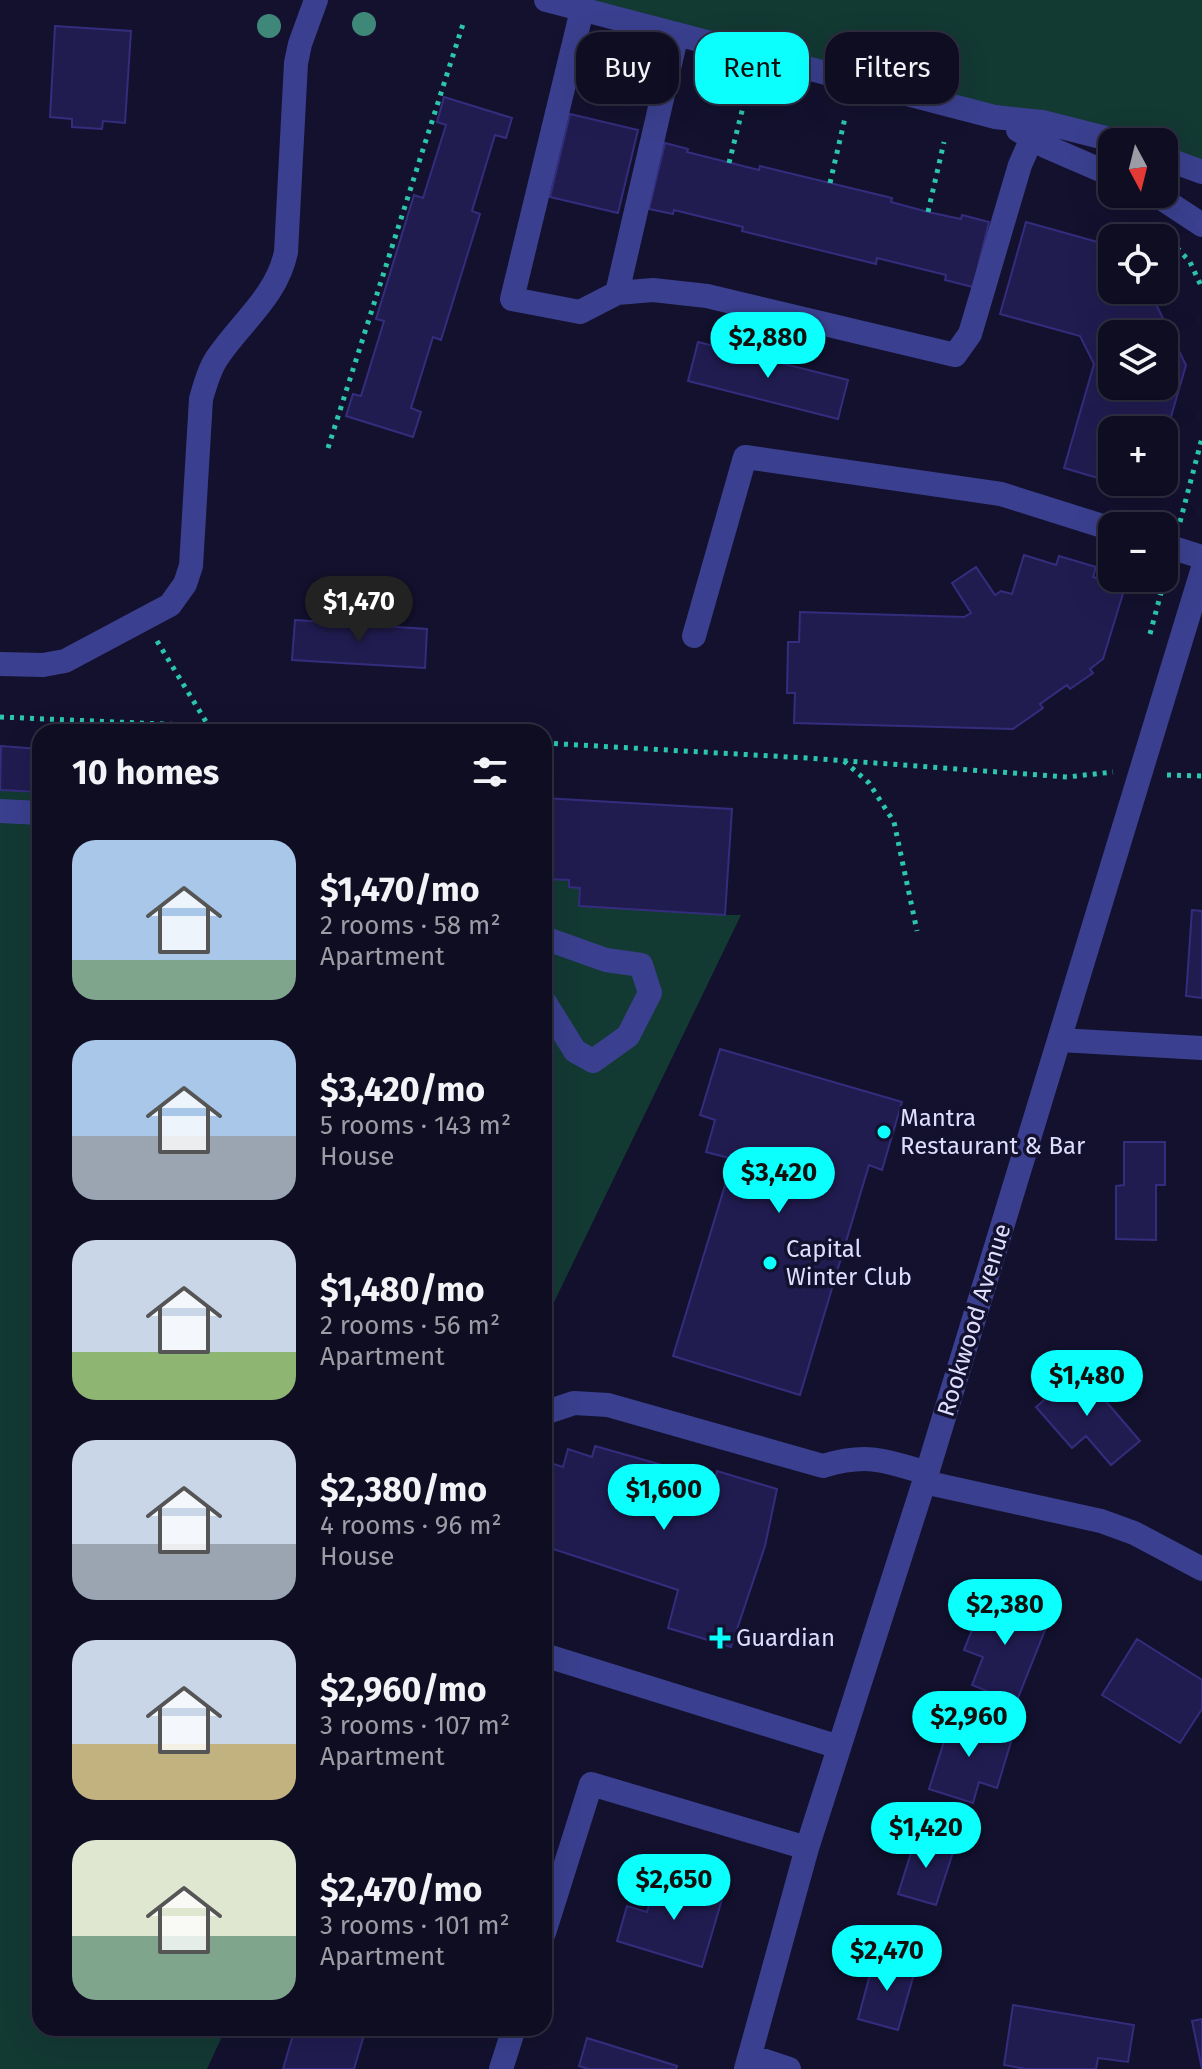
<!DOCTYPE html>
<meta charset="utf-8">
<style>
body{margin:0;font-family:"Fira Sans",sans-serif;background:#1c1b2f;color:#f1f3f6;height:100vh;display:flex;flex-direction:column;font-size:30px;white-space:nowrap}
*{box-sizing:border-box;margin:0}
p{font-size:26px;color:#9b9ca5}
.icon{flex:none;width:44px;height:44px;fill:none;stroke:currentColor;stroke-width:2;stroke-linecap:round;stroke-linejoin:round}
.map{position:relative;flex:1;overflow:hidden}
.details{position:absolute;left:32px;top:724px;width:520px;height:1312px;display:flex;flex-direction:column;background:#0e0d22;border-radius:24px;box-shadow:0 8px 32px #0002,0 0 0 2px #2e2d40}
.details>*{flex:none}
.hud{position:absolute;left:576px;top:32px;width:506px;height:72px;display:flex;gap:16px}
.needle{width:52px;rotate:173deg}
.controls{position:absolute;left:1098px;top:128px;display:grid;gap:16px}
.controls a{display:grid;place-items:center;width:80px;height:80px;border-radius:16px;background:#0e0d22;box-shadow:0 8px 32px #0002,0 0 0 2px #2e2d40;font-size:40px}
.price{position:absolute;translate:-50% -68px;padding:0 18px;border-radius:28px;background:#0afffd;color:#111;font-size:26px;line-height:52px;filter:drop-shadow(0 2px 4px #0008)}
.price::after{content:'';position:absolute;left:50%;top:48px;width:24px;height:18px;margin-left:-12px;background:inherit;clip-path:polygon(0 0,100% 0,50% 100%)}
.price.current{background:#222;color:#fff}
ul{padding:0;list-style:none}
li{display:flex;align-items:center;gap:24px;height:200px;padding:0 40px}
li span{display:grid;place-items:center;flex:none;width:224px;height:160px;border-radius:24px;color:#555}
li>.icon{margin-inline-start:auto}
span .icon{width:96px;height:96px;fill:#fffc;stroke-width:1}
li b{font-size:34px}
h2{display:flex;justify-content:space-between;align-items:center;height:96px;padding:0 40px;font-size:34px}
.tag{padding:0 28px;border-radius:24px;background:#0e0d22;box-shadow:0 8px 32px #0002,0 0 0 2px #2e2d40;font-size:28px;line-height:72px}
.tag.current{background:#0afffd;color:#111}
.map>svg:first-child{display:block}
.green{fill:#133933}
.building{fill:#211c50;stroke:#342d7d;stroke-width:2;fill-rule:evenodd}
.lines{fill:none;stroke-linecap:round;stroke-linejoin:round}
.path{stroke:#2bc6ac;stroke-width:5;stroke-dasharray:4 6;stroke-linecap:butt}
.minor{stroke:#3a408f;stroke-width:24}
.tree{fill:#3e8779}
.poi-dot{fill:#0afffd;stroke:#13112e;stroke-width:3}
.labels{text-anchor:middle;stroke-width:7;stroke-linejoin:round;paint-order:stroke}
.poi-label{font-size:24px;fill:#dedeff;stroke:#13112e;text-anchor:start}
.street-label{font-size:24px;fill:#dedeff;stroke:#13112e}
</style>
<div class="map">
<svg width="1202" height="2069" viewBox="0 0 1202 2069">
<rect width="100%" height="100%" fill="#13112e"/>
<path class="green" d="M546,0H1202V172L1164,158V142H1121Z
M0,746L40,749V2028H226L207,2069H0Z
M544,798L732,809L725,915H741L544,1323Z"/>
<path class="building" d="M55,26L131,31L125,123L103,121L102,129L72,127V119L50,117Z
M444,97L512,118L506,138L495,135L472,211L480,214L441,340L433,337L411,408L421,412L413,437L346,416L353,394L361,396L384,321L376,319L414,195L423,198L446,125L437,122Z
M570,114L638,130L618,213L550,197Z
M665,143L688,149L687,152L759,170L760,166L892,198L891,202L928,212L961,219L962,215L989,222L973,287L945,280L946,275L877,258L876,264L742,231L743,227L674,210L673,214L649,209Z
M1026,222L1112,246V290H1149L1186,365L1164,441V430H1112V482H1152L1149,493L1064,468L1094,364L1080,336L1000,314ZM1112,334H1164V386H1112Z
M698,342L848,380L838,419L688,381Z
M1024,555L1056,565L1059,556L1096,567L1093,577L1125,587L1103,659L1090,669L1093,673L1070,689L1067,685L1040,704L1043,708L1013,729L794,723L795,693H787L788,642H799L800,612L964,617L971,613L952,583L976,567L995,595L1001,591L1012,594Z
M295,620L427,629L425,668L292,660Z
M1,746L40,749V792L0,790Z
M544,798L732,809L725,915L579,906L580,888L569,887V880L544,879Z
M1192,910L1202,911V998L1186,996Z
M720,1049L902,1102L882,1170L869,1165L800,1395L673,1356L733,1159L706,1152L715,1120L700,1115Z
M1124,1142H1165V1185H1156V1240L1116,1239V1186L1124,1185Z
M1079,1370L1140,1441L1111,1465L1086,1436L1072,1448L1036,1407Z
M595,1446L715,1480L717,1471L777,1489L765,1546L731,1647L668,1628L678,1590L544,1546V1461L563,1467L568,1449L592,1457Z
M986,1595L1049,1620L1016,1703L972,1685L983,1657L964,1650Z
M1137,1639L1202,1680V1709L1180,1743L1102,1695Z
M953,1713L994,1726L991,1736L1011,1742L997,1788L979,1782L973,1803L929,1789Z
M917,1834L955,1846L936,1905L898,1894Z
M658,1876L723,1896L702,1967L617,1941L627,1906L647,1912Z
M875,1956L916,1967L898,2030L858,2019Z
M1013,2005L1134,2025L1128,2062L1098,2058L1096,2069H1026L1004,2065Z
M1202,2019V2069L1192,2021Z
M295,2028H366L354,2069H283Z
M587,2038L677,2066L676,2069H588L579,2066Z"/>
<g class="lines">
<path class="path" d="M729,163L746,95
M830,183L845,118
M928,212L944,142
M1170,240L1190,262L1202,288
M328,448L463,24
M1180,522L1202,438
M1150,634L1166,574
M157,641L208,725
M0,717L350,732
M544,743L807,758L1067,777L1113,772
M844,761L869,783L894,822L917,931
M1167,775L1202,776"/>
<path class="minor" d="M546,0L995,117L1042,122L1121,142
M582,10L512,299L580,312L617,293
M677,34L617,293L653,290L707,296L955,355L970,334L1020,165L1032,138
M1018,130L1045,146L1112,175
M1164,158L1202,172
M1155,194L1202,225
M1164,545L1202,557
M694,636L745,457L1001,494L1112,529
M0,664L43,665L65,661L170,605L185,584L191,566L201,399C205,385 209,370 217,358C241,322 277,296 286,252L296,63L300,44L316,0
M0,811L40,813
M544,938L606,960L641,965L650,993L628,1036L593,1061L575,1051L544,1001
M1060,1040L1202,1048
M544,1413L574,1403L608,1405L823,1466C867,1453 884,1460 927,1473
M924,1482L1101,1521L1134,1533L1202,1569
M544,1655L839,1747
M544,1933L591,1784L807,1848
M750,2056L789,2069
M501,2069L514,2028
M746,2069L807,1848L927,1473L1202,571"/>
</g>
<g class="tree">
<circle cx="364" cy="24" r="12"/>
<circle cx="269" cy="26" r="12"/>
</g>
<g class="poi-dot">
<circle cx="884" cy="1132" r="8"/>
<circle cx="770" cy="1263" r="8"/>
<path d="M716 1626h8v8h8v8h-8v8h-8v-8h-8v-8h8z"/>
</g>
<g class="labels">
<g class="poi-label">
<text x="900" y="1126">Mantra<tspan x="900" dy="28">Restaurant &amp; Bar</tspan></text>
<text x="786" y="1257">Capital<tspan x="786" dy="28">Winter Club</tspan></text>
<text x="736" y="1646">Guardian</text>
</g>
<g class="street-label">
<text transform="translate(974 1320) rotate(-73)" y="8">Rookwood Avenue</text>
</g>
</g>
</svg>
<div class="controls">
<a><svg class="needle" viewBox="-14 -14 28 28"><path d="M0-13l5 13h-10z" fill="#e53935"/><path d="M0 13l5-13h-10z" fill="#9b9ca5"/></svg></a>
<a><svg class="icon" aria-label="locate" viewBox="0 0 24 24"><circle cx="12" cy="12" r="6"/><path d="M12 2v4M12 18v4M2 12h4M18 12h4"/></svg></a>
<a><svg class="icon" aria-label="layers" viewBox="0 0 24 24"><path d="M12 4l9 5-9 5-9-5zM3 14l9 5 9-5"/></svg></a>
<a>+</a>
<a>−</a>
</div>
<b class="price" style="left:768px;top:380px">$2,880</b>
<b class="price current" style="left:359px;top:644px">$1,470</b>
<b class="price" style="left:779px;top:1215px">$3,420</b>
<b class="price" style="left:1087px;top:1418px">$1,480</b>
<b class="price" style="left:664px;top:1532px">$1,600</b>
<b class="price" style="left:1005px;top:1647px">$2,380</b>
<b class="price" style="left:969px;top:1759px">$2,960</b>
<b class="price" style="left:926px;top:1870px">$1,420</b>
<b class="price" style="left:674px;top:1922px">$2,650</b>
<b class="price" style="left:887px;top:1993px">$2,470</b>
<div class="hud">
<a class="tag">Buy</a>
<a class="tag current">Rent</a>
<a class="tag">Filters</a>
</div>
<section class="details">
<h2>10 homes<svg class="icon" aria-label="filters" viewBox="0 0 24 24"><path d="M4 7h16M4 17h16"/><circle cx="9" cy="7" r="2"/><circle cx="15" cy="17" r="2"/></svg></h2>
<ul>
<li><span style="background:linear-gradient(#a9c7e8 75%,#7fa58c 0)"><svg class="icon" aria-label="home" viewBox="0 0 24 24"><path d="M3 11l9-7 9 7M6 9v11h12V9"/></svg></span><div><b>$1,470/mo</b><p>2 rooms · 58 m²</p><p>Apartment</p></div></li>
<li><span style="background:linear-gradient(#a9c7e8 60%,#9aa5b1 0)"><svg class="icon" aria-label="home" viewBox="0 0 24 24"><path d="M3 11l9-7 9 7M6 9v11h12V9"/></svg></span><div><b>$3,420/mo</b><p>5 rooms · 143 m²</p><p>House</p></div></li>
<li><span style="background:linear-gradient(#c9d6e8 70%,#8fb573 0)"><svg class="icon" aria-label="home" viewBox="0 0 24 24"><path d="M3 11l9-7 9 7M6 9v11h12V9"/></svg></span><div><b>$1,480/mo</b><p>2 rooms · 56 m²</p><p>Apartment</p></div></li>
<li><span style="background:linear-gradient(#c9d6e8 65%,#9aa5b1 0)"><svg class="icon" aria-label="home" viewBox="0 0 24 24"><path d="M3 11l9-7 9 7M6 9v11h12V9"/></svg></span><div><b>$2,380/mo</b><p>4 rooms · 96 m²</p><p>House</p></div></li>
<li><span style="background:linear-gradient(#c9d6e8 65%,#c2b280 0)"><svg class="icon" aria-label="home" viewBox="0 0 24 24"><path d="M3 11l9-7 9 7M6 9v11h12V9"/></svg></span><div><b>$2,960/mo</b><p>3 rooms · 107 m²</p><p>Apartment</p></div></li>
<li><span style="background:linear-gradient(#dfe7d0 60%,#7fa58c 0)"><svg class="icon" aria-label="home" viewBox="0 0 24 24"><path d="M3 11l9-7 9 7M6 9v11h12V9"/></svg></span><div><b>$2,470/mo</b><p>3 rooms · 101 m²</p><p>Apartment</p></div></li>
</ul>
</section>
</div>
